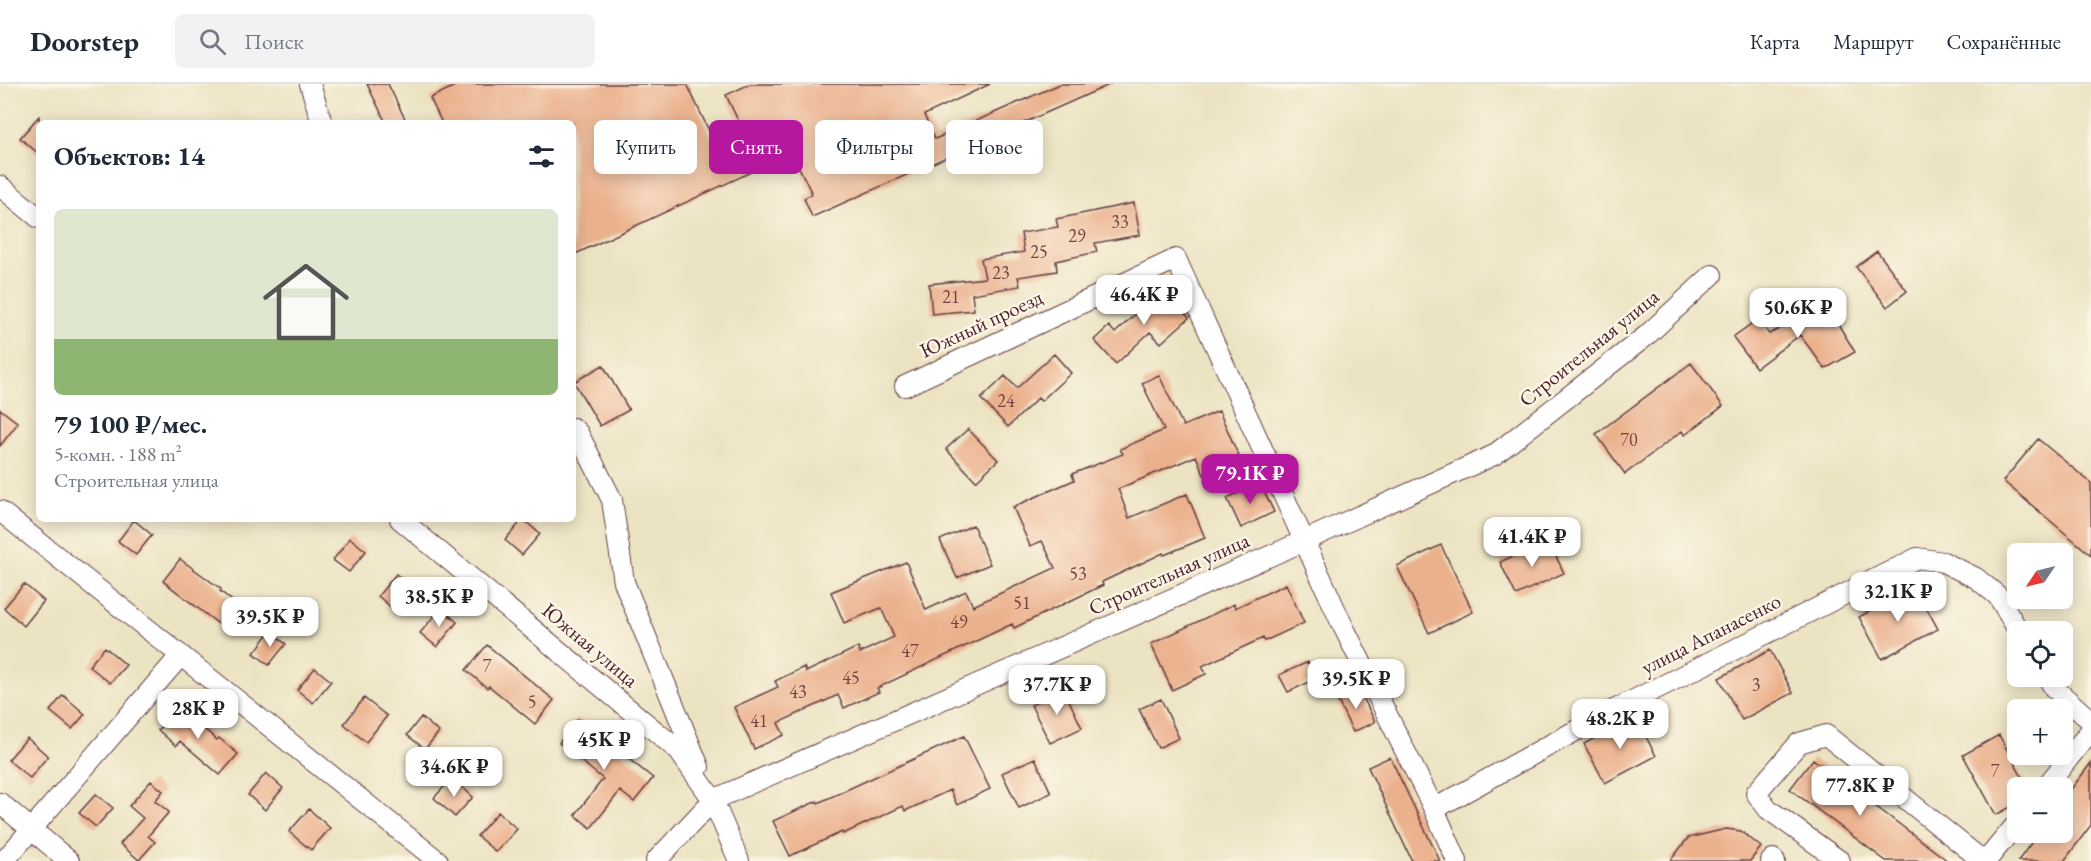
<!DOCTYPE html>
<html lang="ru">
<meta charset="utf-8">
<style>
body{margin:0;font-family:"EB Garamond",serif;background:#f2f2f3;color:#1f2937;height:100vh;display:flex;flex-direction:column;font-size:22px;white-space:nowrap}
*{box-sizing:border-box;margin:0}
p{font-size:20px;color:#747a83}
.icon{flex:none;width:33px;height:33px;fill:none;stroke:currentColor;stroke-width:2;stroke-linecap:round;stroke-linejoin:round}
.map{position:relative;flex:1;overflow:hidden}
.panel{position:absolute;left:36px;top:36px;width:540px;height:402px;display:flex;flex-direction:column;background:#fff;border-radius:9px;box-shadow:0 3px 15px #0003}
.panel>*{flex:none}
.guide{position:absolute;left:594px;top:36px;width:570px;height:54px;display:flex;gap:12px}
.needle{width:39px;rotate:235deg}
.buttons{position:absolute;left:2007px;top:459px;display:grid;gap:12px}
.buttons a{display:grid;place-items:center;width:66px;height:66px;border-radius:9px;background:#fff;box-shadow:0 3px 15px #0003;font-size:30px}
.price{position:absolute;translate:-50% -51px;padding:0 14px;border-radius:12px;background:#fff;color:#222;font-size:20px;line-height:39px;filter:drop-shadow(0 2px 3px #0008)}
.price::after{content:'';position:absolute;left:50%;top:36px;width:18px;height:14px;margin-left:-9px;background:inherit;clip-path:polygon(0 0,100% 0,50% 100%)}
.price.selected{background:#b5179e;color:#fff}
ul{padding:0;list-style:none}
li{display:grid;align-content:center;gap:12px;height:318px;padding:0 18px}
li+li{border-top:2px solid #e0e1e3}
li span{display:grid;place-items:center;height:186px;border-radius:9px;color:#555}
li>.icon{margin-inline-start:auto}
span .icon{width:108px;height:108px;fill:#fffc;stroke-width:1}
li b{font-size:26px}
h2{display:flex;justify-content:space-between;align-items:center;height:72px;padding:0 18px;font-size:26px}
.chip{padding:0 21px;border-radius:9px;background:#fff;box-shadow:0 3px 15px #0003;font-size:21px;line-height:54px}
.chip.selected{background:#b5179e;color:#fff}
header{display:flex;align-items:center;gap:36px;box-sizing:border-box;height:84px;padding:0 30px;background:#fff;border-bottom:2px solid #e0e1e3}
header strong{font-size:28px}
nav{display:flex;gap:33px;margin-inline-start:auto;font-size:21px}
.search{width:420px;height:54px;background:#f2f2f3;display:flex;align-items:center;gap:15px;box-sizing:border-box;padding:0 21px;border-radius:9px;color:#747a83;font-size:22px}
.map>svg:first-child{display:block}
.building{fill:#ebb08c}
.lines{fill:none;stroke-linecap:round;stroke-linejoin:round}
.minor-casing{stroke:#623c42;stroke-width:22}
.minor{stroke:#fff;stroke-width:20}
.labels{text-anchor:middle;stroke-width:5;stroke-linejoin:round;paint-order:stroke}
.number-label{font-size:18px;fill:#724343}
.street-label{font-size:21px;fill:#4a1f2b;stroke:#fcf5e5}
</style>
<header>
<strong>Doorstep</strong>
<div class="search"><svg class="icon" aria-label="search" viewBox="0 0 24 24"><circle cx="10" cy="10" r="6"/><path d="M15 15l6 6"/></svg>Поиск</div>
<nav><a>Карта</a><a>Маршрут</a><a>Сохранённые</a></nav>
</header>
<div class="map">
<svg width="2091" height="777" viewBox="0 0 2091 777">
<rect width="100%" height="100%" fill="#fcf5e5"/>
<filter id="ink" filterUnits="userSpaceOnUse"><feTurbulence type="fractalNoise" baseFrequency=".0167" numOctaves="2"/><feDisplacementMap in="SourceGraphic" scale="12" xChannelSelector="R" yChannelSelector="G"/><feConvolveMatrix kernelMatrix="1 2 1 2 8 2 1 2 1" color-interpolation-filters="sRGB"/></filter>
<filter id="wash" filterUnits="userSpaceOnUse"><feTurbulence type="fractalNoise" baseFrequency=".008" numOctaves="4" result="noise"/><feDisplacementMap in="SourceGraphic" scale="24" xChannelSelector="R" yChannelSelector="G"/><feGaussianBlur stdDeviation="1.35" result="paint"/><feColorMatrix in="noise" values="0 0 0 0 0 0 0 0 0 0 0 0 0 0 0 0 0 1.4 0 .05"/><feComposite in="paint" operator="in"/></filter>
<g filter="url(#wash)">
<rect width="100%" height="100%" fill="#ece3c2"/>
<g id="blocks">
<path class="building" d="M367,0H388L407,39H386Z
M459,0H687L725,81L753,68L726,11L750,0H990L924,31L935,55L1060,0H1111L812,133L804,114L812,110L792,69L573,171V39H442L430,14Z
M39,32V70L20,54Z
M1134,119L1140,151L1095,159L1097,168L1056,177L1057,187L1018,193L1020,202L972,210L974,226L932,230L929,200L985,194L981,175L1024,168L1021,149L1058,143L1056,135Z
M1877,167L1907,207L1887,223L1856,183Z
M1163,204L1189,234L1161,259L1150,248L1116,280L1094,256L1109,242L1115,249Z
M1827,222L1855,268L1825,285L1800,251L1756,284L1733,253L1758,235L1769,250Z
M1054,270L1071,289L1041,317L1038,314L1008,343L981,315L1005,292L1017,304Z
M1691,279L1723,322L1685,351L1682,347L1625,390L1596,350Z
M603,281L629,326L600,342L574,298Z
M1159,291L1183,342L1219,327L1240,375L1204,391L1196,372L1118,405L1129,434L1187,410L1205,454L1164,471L1163,469L1102,498L1103,501L1014,544L1012,540L877,604L879,608L844,624L838,611L778,639L784,651L754,665L734,623L778,603L775,597L804,583L806,588L858,563L860,569L894,553L881,524L844,539L831,508L906,478L926,526L966,507L973,522L1055,484L1042,457L1030,462L1013,423L1074,396L1072,390L1123,370L1120,365L1164,346L1142,299Z
M0,325L18,339L0,362Z
M968,345L998,376L976,397L946,365Z
M2038,355L2091,399V471L2003,397Z
M1260,399L1274,428L1241,444L1227,414Z
M523,435L540,450L522,471L505,456Z
M134,436L152,451L136,471L118,457Z
M973,441L990,480L957,494L940,456Z
M350,454L366,467L349,488L333,476Z
M1548,456L1564,489L1516,511L1500,478Z
M1441,461L1473,528L1429,549L1397,482Z
M180,475L221,505L220,507L241,524L225,545L163,497Z
M396,490L412,502L393,525L378,512Z
M24,500L44,517L24,542L4,524Z
M1286,500L1304,539L1265,557L1263,554L1202,582L1206,590L1172,606L1151,560L1234,520L1235,524Z
M1915,503L1938,545L1882,575L1859,533Z
M441,524L457,538L437,563L420,549Z
M270,548L286,560L269,581L254,569Z
M487,561L554,616L535,640L489,602L487,604L466,586Z
M105,563L126,581L110,599L89,582Z
M1770,566L1793,609L1742,636L1719,594Z
M1308,578L1316,595L1288,608L1279,591Z
M315,584L331,597L313,619L297,606Z
M1358,603L1375,638L1353,648L1336,613Z
M1064,606L1082,644L1050,659L1031,621Z
M63,611L85,630L72,645L50,627Z
M364,614L387,632L366,658L344,640Z
M1161,615L1179,654L1158,664L1139,625Z
M178,622L217,656L219,654L238,670L220,691L180,657L176,662L158,646Z
M1635,632L1656,672L1605,699L1584,660Z
M421,633L439,648L425,665L407,651Z
M578,635L653,694L634,718L620,707L591,744L575,731L603,695L559,659Z
M1999,651L2028,704H2018V719L1996,731L1963,671Z
M964,652L990,705L957,721L950,706L905,727L903,722L843,750L842,748L790,772L773,737L817,717L818,719Z
M27,654L48,672L30,694L8,676Z
M1390,673L1440,777H1412L1368,683Z
M1035,674L1051,709L1019,724L1002,689Z
M1813,675L1948,777H1886L1790,705Z
M2091,679V741L2064,777H2018L2039,748H2062V717Z
M266,689L283,704L265,726L248,711Z
M452,694L473,713L455,733L434,714Z
M151,697L163,707L155,717L169,728L148,752L155,758L139,776L120,760L143,734L129,722Z
M96,710L113,724L96,743L79,729Z
M309,725L330,744L311,766L289,748Z
M498,728L517,745L496,768L477,752Z
M1726,745L1741,747L1761,763L1750,777H1670L1688,754Z"/>
</g>
</g>
<g filter="url(#ink)">
<use href="#blocks" fill-opacity="0" stroke="#623c42" stroke-width="1.5"/>
<g class="lines">
<defs>
<path id="minor" d="M310,0L322,39
M0,102L39,134
M905,302L1176,175L1341,538L1434,725L1457,777
M573,344L578,349L612,416L624,498L699,683
M0,427L438,777
M400,435L678,666L713,716L739,777
M2047,592L2054,604L2091,637
M2045,704L2091,646
M0,719L69,777
M1434,725L1606,630L1917,474L1943,478L1976,494L1998,512L2019,548
M4,777L181,571
M656,777L713,716L1304,457L1494,371L1646,252L1712,191
M1771,777L1773,775L1775,777
M1840,777L1768,725L1756,709L1799,659L1826,651L1983,777
M1986,777L2018,738"/>
</defs>
<use href="#minor" class="minor-casing"/>
<use href="#minor" class="minor"/>
</g>
</g>
<g class="labels">
<g class="number-label">
<text x="1120" y="144">33</text>
<text x="1077" y="158">29</text>
<text x="1039" y="174">25</text>
<text x="1001" y="195">23</text>
<text x="951" y="219">21</text>
<text x="1006" y="323">24</text>
<text x="1629" y="362">70</text>
<text x="1078" y="496">53</text>
<text x="1022" y="525">51</text>
<text x="959" y="544">49</text>
<text x="910" y="573">47</text>
<text x="487" y="588">7</text>
<text x="851" y="600">45</text>
<text x="1756" y="607">3</text>
<text x="798" y="614">43</text>
<text x="532" y="624">5</text>
<text x="759" y="643">41</text>
<text x="1995" y="693">7</text>
</g>
<g class="street-label">
<text transform="translate(981 240) rotate(-25)" y="7">Южный проезд</text>
<text transform="translate(1589 264) rotate(-39)" y="7">Строительная улица</text>
<text transform="translate(1169 490) rotate(-24)" y="7">Строительная улица</text>
<text transform="translate(1711 550) rotate(-27)" y="7">улица Апанасенко</text>
<text transform="translate(590 561) rotate(40)" y="7">Южная улица</text>
</g>
</g>
</svg>
<div class="buttons">
<a><svg class="needle" viewBox="-14 -14 28 28"><path d="M0-13l5 13h-10z" fill="#e53935"/><path d="M0 13l5-13h-10z" fill="#747a83"/></svg></a>
<a><svg class="icon" aria-label="locate" viewBox="0 0 24 24"><circle cx="12" cy="12" r="6"/><path d="M12 2v4M12 18v4M2 12h4M18 12h4"/></svg></a>
<a>+</a>
<a>−</a>
</div>
<b class="price" style="left:1144px;top:242px">46.4K ₽</b>
<b class="price" style="left:1798px;top:255px">50.6K ₽</b>
<b class="price selected" style="left:1250px;top:421px">79.1K ₽</b>
<b class="price" style="left:1532px;top:484px">41.4K ₽</b>
<b class="price" style="left:1898px;top:539px">32.1K ₽</b>
<b class="price" style="left:439px;top:544px">38.5K ₽</b>
<b class="price" style="left:270px;top:564px">39.5K ₽</b>
<b class="price" style="left:1356px;top:626px">39.5K ₽</b>
<b class="price" style="left:1057px;top:632px">37.7K ₽</b>
<b class="price" style="left:198px;top:656px">28K ₽</b>
<b class="price" style="left:1620px;top:666px">48.2K ₽</b>
<b class="price" style="left:604px;top:687px">45K ₽</b>
<b class="price" style="left:454px;top:714px">34.6K ₽</b>
<b class="price" style="left:1860px;top:733px">77.8K ₽</b>
<div class="guide">
<a class="chip">Купить</a>
<a class="chip selected">Снять</a>
<a class="chip">Фильтры</a>
<a class="chip">Новое</a>
</div>
<section class="panel">
<h2>Объектов: 14<svg class="icon" aria-label="filters" viewBox="0 0 24 24"><path d="M4 7h16M4 17h16"/><circle cx="9" cy="7" r="2"/><circle cx="15" cy="17" r="2"/></svg></h2>
<ul>
<li><span style="background:linear-gradient(#dfe7d0 70%,#8fb573 0)"><svg class="icon" aria-label="home" viewBox="0 0 24 24"><path d="M3 11l9-7 9 7M6 9v11h12V9"/></svg></span><div><b>79 100 ₽/мес.</b><p>5-комн. · 188 m²</p><p>Строительная улица</p></div></li>
</ul>
</section>
</div>
